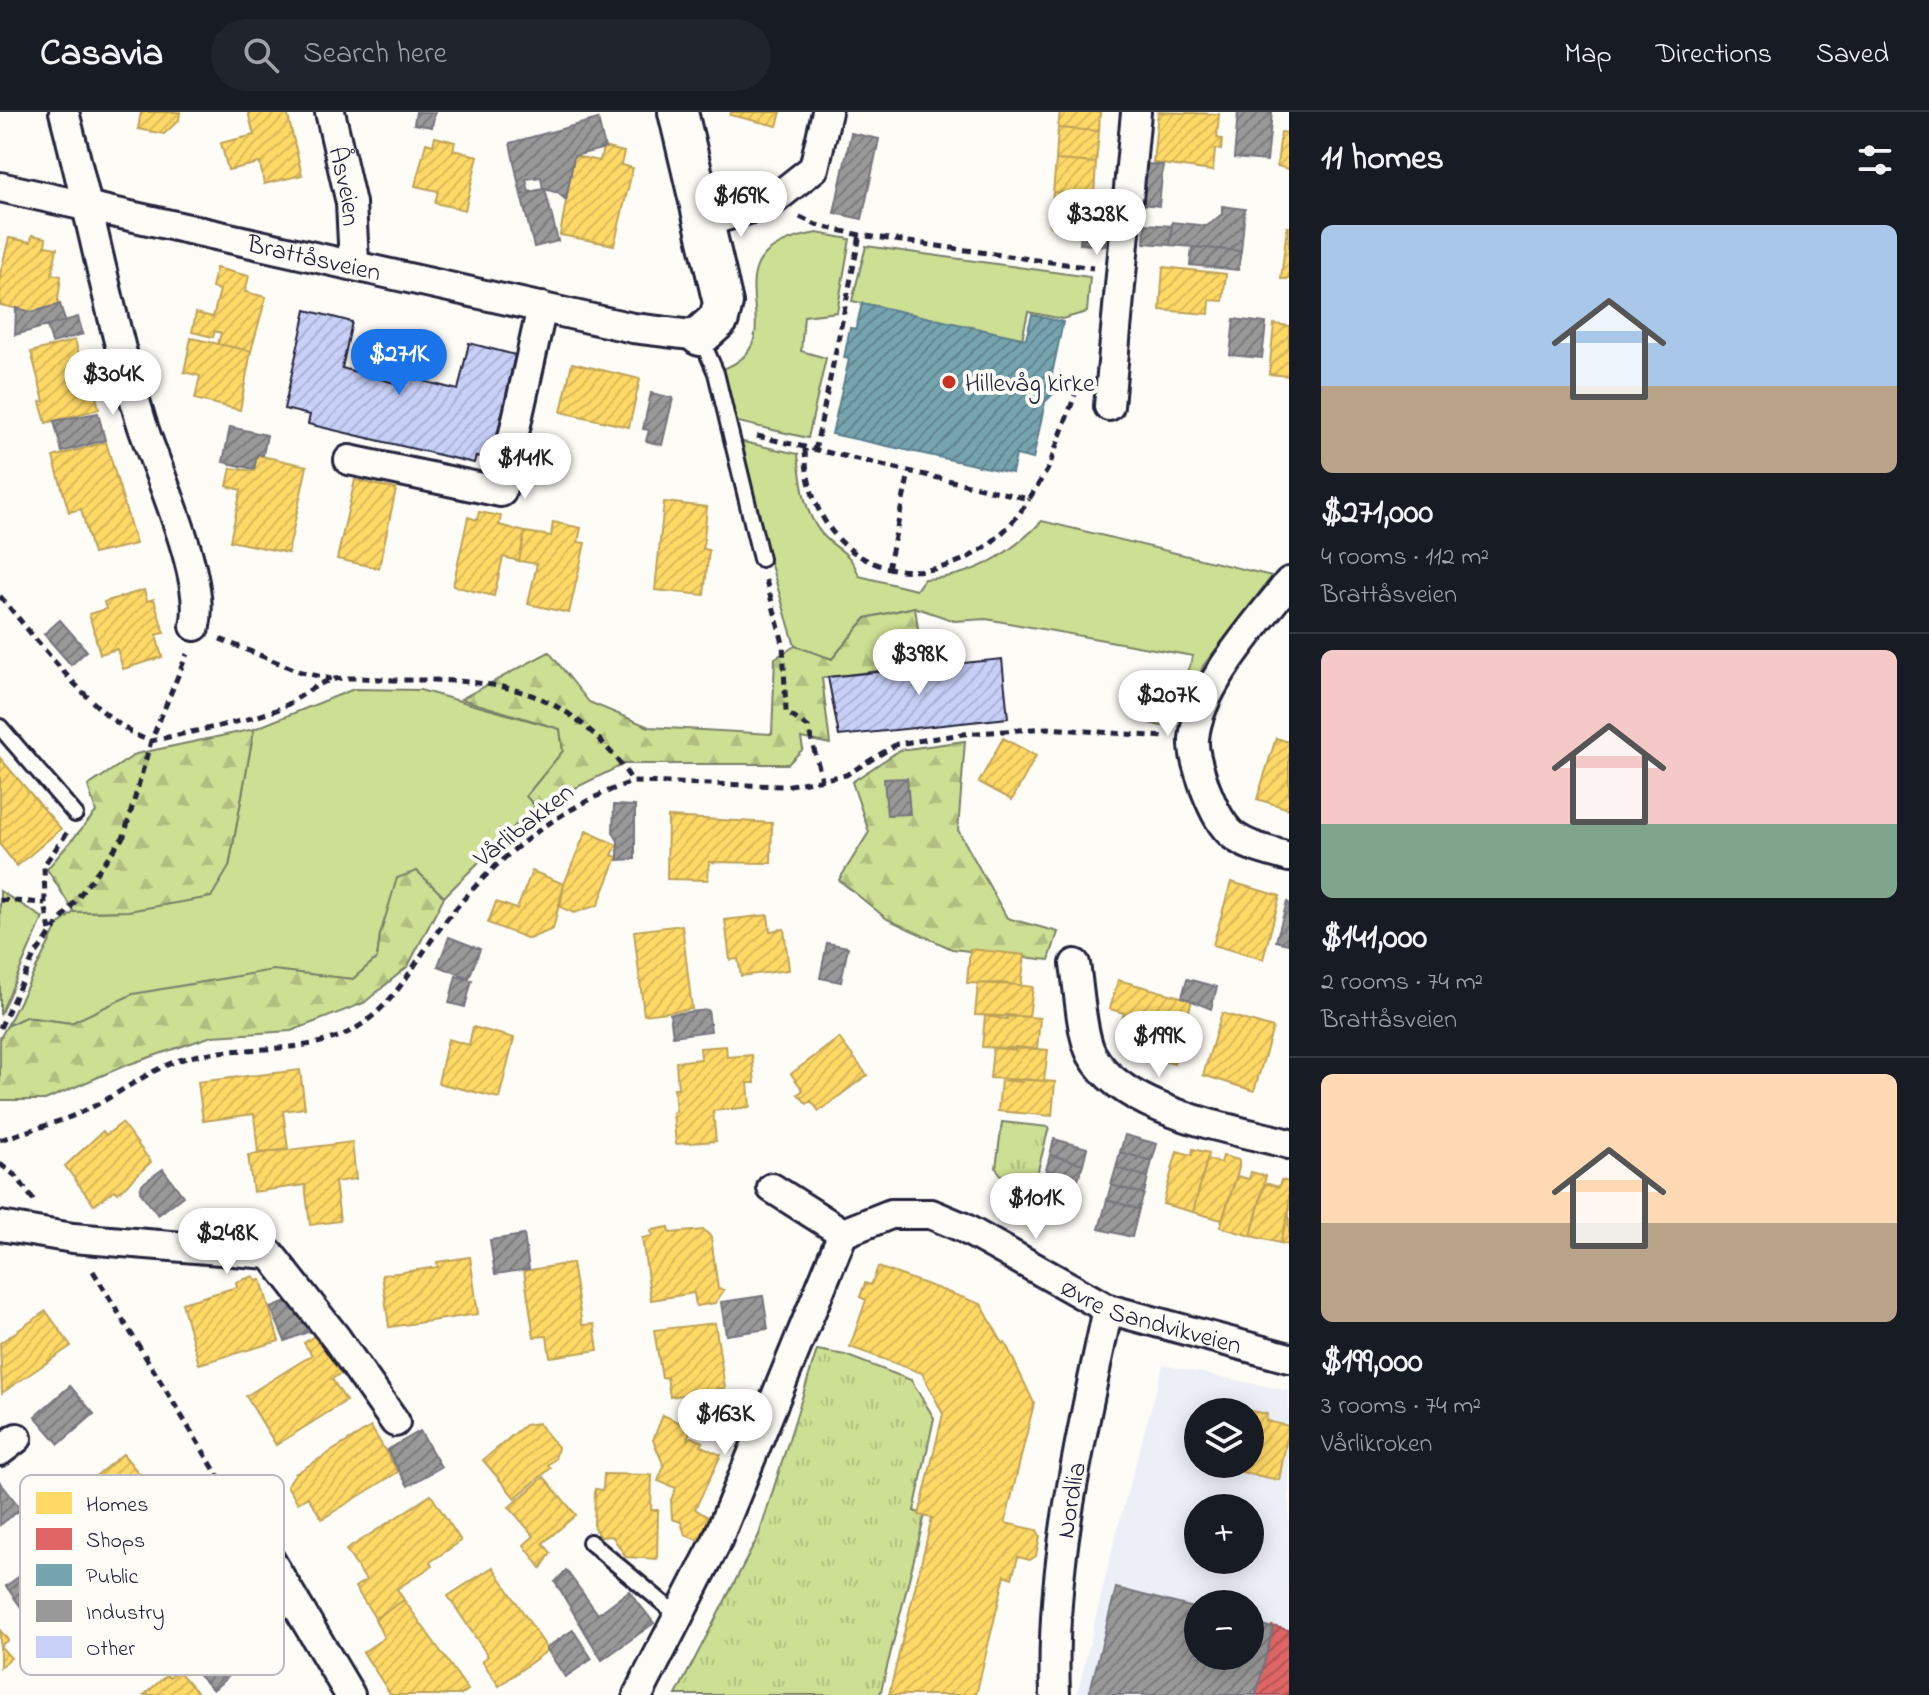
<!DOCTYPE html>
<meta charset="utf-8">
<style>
body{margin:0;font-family:"Indie Flower",sans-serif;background:#20242c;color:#f1f3f6;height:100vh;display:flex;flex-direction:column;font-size:30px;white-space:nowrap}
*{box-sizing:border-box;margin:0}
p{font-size:26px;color:#9ea1a6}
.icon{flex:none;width:44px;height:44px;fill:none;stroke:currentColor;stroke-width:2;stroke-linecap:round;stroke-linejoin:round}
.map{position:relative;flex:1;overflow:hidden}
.sheet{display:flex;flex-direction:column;background:#171b24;width:640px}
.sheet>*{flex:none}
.tools{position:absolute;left:1184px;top:1286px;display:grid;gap:16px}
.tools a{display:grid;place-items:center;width:80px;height:80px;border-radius:50%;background:#171b24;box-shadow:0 4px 20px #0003;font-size:40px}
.price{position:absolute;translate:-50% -68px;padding:0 18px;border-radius:28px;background:#fff;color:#222;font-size:26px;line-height:52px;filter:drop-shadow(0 2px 4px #0008)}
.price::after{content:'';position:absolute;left:50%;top:48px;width:24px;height:18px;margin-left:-12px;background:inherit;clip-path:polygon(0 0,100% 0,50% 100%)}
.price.current{background:#1a73e8;color:#fff}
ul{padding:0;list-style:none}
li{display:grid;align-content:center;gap:16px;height:424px;padding:0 32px}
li+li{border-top:2px solid #363941}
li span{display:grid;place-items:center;height:248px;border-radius:12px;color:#555}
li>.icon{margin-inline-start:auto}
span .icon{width:144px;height:144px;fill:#fffc;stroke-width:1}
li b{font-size:34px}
h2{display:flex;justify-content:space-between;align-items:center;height:96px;padding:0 32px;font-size:34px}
header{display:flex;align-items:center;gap:48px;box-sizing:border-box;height:112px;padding:0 40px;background:#171b24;border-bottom:2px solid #363941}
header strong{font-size:38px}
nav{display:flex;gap:44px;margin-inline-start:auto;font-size:28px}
.search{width:560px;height:72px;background:#20242c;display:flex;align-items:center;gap:20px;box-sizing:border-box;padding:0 28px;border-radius:44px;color:#9ea1a6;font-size:30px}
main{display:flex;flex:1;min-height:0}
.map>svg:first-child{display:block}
.built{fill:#edeff7;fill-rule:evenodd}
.green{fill:#cddf93;stroke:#788067;stroke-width:2}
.forest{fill:url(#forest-firs);stroke:#788067;stroke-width:2}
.park{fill:url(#park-tufts);stroke:#788067;stroke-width:2}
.homes{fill:url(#homes-hatch);stroke:#bda259;stroke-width:2}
.shops{fill:url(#shops-hatch);stroke:#a75259;stroke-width:2}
.public{fill:url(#public-hatch);stroke:#5d7e8c;stroke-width:2}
.industry{fill:url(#industry-hatch);stroke:#75757d;stroke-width:2;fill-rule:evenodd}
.building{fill:url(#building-hatch);stroke:#22223b;stroke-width:2}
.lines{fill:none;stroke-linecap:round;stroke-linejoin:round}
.lane-casing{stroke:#22223b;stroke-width:20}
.street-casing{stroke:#22223b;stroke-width:34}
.secondary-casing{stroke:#22223b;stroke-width:44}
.path{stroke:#22223b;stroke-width:5;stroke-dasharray:8 6;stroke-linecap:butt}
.lane{stroke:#fdfcf7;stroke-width:14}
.street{stroke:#fdfcf7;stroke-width:28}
.secondary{stroke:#fdfcf7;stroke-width:38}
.poi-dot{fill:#c8321e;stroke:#fdfcf7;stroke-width:3}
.labels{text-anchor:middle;stroke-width:8;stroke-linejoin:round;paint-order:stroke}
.street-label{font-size:26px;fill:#22223b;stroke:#fdfcf7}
.poi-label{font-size:26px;fill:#22223b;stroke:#fdfcf7;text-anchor:start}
.key{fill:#fdfcf7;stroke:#bbbbbf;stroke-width:2}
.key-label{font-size:22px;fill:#22223b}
</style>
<header>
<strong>Casavia</strong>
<div class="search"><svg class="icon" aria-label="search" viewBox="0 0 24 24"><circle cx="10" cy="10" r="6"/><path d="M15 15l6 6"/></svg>Search here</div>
<nav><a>Map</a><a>Directions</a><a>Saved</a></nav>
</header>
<main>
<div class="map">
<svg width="1289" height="1583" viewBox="0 0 1289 1583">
<defs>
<pattern id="forest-firs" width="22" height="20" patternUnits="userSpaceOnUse" patternTransform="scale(2)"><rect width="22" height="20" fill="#cddf93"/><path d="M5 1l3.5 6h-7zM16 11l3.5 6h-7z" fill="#b0bf80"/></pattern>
<pattern id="park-tufts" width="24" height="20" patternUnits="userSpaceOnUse" patternTransform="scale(2)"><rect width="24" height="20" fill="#cddf93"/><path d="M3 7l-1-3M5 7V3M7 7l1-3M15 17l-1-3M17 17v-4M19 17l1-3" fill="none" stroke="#b0bf80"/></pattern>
<pattern id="homes-hatch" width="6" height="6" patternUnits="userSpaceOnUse" patternTransform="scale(2)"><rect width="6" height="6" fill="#ffd966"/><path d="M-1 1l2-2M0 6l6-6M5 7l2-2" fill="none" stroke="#daba59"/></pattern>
<pattern id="shops-hatch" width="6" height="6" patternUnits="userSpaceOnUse" patternTransform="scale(2)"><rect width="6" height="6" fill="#e06666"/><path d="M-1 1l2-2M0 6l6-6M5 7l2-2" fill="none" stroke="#b55455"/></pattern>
<pattern id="public-hatch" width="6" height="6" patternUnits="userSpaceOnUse" patternTransform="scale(2)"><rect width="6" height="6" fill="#76a5af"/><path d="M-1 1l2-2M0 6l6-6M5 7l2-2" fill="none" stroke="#608690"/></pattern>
<pattern id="industry-hatch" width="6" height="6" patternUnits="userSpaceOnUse" patternTransform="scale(2)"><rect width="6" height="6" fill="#999"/><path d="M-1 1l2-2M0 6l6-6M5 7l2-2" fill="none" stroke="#7c7c7e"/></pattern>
<pattern id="building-hatch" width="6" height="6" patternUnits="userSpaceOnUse" patternTransform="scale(2)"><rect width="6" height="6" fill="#c8d0f8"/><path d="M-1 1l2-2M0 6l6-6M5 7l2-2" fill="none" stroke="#acb2d6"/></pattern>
</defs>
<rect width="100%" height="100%" fill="#fdfcf7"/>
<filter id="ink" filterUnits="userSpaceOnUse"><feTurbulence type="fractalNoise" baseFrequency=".0125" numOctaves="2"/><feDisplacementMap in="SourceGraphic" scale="16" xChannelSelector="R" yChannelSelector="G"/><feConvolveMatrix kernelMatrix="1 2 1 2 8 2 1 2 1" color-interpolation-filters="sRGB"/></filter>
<g filter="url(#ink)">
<path class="built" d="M1163,1253L1289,1279V1583H1077L1117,1418ZM1198,1300H1250V1352H1198ZM1198,1396H1250V1448H1198ZM1198,1492H1250V1544H1198Z"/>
<path class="green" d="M817,121L850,127L837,200L804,204L801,239L826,246L808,326L734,309L723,257C804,226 693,142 817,121Z
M866,134L1090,165L1087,200L1062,207L1028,200L1022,227L852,189Z
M734,328L798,342C801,368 803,400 822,422C838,440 850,438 859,464L916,478L924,467C972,466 1009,443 1042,409L1272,464L1203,554L1183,607L1160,614L1147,610L1173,597L1193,544L986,507L955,509L914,495L866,506L832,547L795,534Z
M354,577L420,578L560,617L563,639L526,684L535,694L444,785L417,759L380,823L377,846L353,867L276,859L71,911L25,905L7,914L58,813L74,800L128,799L229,755L254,617Z
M0,779L43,806L0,903Z"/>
<path class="forest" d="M915,495L923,553L822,566L830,632L801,626L803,637L788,652H624L575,676L543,703L526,684L563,639L560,617L461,587L549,540L589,590L649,615L772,622L775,546L795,534L832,547L866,506Z
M254,617L229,755L211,785L128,799L74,800L47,757L96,700L88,674L136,642Z
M965,629L958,718L1007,806L1058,820L1049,848L952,837L887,807L839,768L869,720L852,670L900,638Z
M417,759L444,785L408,854L364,891L291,919L212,924L124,954L45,988H0V926L7,914L25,905L71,911L133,882L273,858L353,867L377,846L380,823L397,766Z"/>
<path class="park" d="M1002,1010L1049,1015L1035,1070L1029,1076L1007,1071L996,1056Z
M817,1238L845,1243L911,1268L934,1306L914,1399L925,1403L880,1583H676L759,1423Z"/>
<path class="homes" d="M141,0H180L179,8L164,22L138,17Z
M248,0H287L302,63L264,72L260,51L228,58L221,31L254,23Z
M731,0H781L777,14L730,3Z
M1060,0H1100L1099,19L1058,16Z
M1158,0L1219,2L1217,26L1222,27L1221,38L1215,37L1213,59L1153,51Z
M1058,16L1099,19L1096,51L1056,48Z
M1281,20L1289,21V57L1277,54Z
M435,25L455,30L453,38L478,44L465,98L435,91L438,79L415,74L426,31L433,33Z
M603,35L624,40L621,53L633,56L614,133L560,123L574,44L600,49Z
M1056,48L1096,51L1094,83L1053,80Z
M1053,80L1094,83L1091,117L1050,114Z
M1287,115H1289V167H1281Z
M32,123L46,126L45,134L57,136L52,162L61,164L57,196L32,200L0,193V162L9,126L31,130Z
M1163,155L1226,162L1223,189L1210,188L1209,202L1160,198Z
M216,156L249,164L245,180L266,185L251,239L218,232L221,221L215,219L213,225L192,220L196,201L213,205L220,178L212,176Z
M1274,212L1289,214V264L1269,262Z
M191,226L251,239L240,298L195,287L200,264L184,260Z
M75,228L87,273L93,271L99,297L46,311L40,290L44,289L31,240Z
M572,251L640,267L629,315L561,300Z
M106,330L136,432L93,442L81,397L69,400L53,345Z
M257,343L307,354L288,441L230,429L241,378L227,374L231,356L254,359Z
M355,368L396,377L379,456L337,447Z
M664,390L707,395L703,437L709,438L704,483L655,478Z
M479,400L501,404L499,413L525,420L519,449L503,445L494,484L453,474L468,405L477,408Z
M553,410L581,416L578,430L585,431L569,501L528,492L537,452L519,449L525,420L551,424Z
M144,478L147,489L154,487L164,521L156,523L162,545L123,557L117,537L100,542L89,502L106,497L104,490Z
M1003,626L1036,644L1012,688L979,670Z
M1276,626L1289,630V697L1257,687Z
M0,646L61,717L17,754L0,733Z
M668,705L772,711L771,751L709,750L708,768L667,767Z
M586,719L617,733L612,743L617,745L598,793L574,801L560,795L564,772Z
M532,759L564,772L553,817L529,827L488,811L496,790L517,797Z
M1231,770L1280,784L1263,847L1213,833Z
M768,803L770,819L784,817L789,858L741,864L738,847L730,848L725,808Z
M682,813L692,897L644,903L634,819Z
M970,837L1025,843L1021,873L967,871Z
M1118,868L1192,888L1174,952L1142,942L1146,927L1118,920L1124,901L1110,897Z
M1000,871L1033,875L1029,905L975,903L978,872Z
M1222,901L1273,916L1254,979L1203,963Z
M1007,903L1040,906L1037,937L982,935L985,904L1007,907Z
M473,915L514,926L499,986L438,971L448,927L469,933Z
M839,926L867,963L819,999L811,989L807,992L798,982L803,978L791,962Z
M726,934L727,945L752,943L755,971H748L750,995L713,999L716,1029L676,1032L673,1001L676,1000L674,976H678L676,950L701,947L700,936Z
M1015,935L1048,938L1044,969L990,966L993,936L1015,938Z
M300,958L305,996L283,999L288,1037L258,1041L254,1002L203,1009L198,970Z
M1023,967L1055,970L1052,1004L998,999L1001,968L1022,970Z
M122,1011L151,1050L118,1081L115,1078L94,1093L65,1054L103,1019L106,1023Z
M352,1030L356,1067L335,1070L340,1109L310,1113L305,1073L253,1080L248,1043Z
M1193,1037L1209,1041L1193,1100L1163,1092L1177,1039L1192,1043Z
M1223,1044L1239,1048V1056L1222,1108L1193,1100L1207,1047L1221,1051Z
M1251,1060L1266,1064L1251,1124L1220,1115L1237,1064L1249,1067Z
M1281,1068L1289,1070V1099L1280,1131L1251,1124L1265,1071L1279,1075Z
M1289,1099V1133L1280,1131Z
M669,1115L670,1121L704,1118L711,1125L718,1177L724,1178L715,1191L696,1194L694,1181L651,1188L642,1126L652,1124L651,1118Z
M470,1145L478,1202L389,1215L382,1163L438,1155L437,1150Z
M572,1151L582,1213L594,1212L598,1238L550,1245L547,1224L534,1225L524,1159Z
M878,1155L981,1192L1003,1232L1005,1230L1034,1291L1005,1411L1037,1418L1040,1424L1036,1444L1030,1448L1018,1445L1012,1466L1005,1463L976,1583H889L932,1406L919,1403L943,1302L922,1261L850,1235L866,1188L860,1185L865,1171L871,1173Z
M254,1164L256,1169L261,1168L279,1229L199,1252L182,1191L237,1175L236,1170Z
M46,1199L71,1234L2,1281L0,1231Z
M715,1211L725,1276L670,1285L667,1265L662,1266L654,1218Z
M323,1218L349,1256L332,1267L346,1289L276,1333L246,1284L312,1243L304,1231Z
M1251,1299L1267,1302L1266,1309L1289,1314L1279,1368L1227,1357L1228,1352H1250Z
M663,1303L691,1316L687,1328L691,1325L703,1330L701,1334L721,1343L695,1397L713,1408L700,1429L685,1423L681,1410L672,1407L671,1388L676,1376L658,1369L664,1354L653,1328Z
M538,1311L558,1335L555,1347L548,1353L551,1356L515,1386L483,1348L525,1313Z
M371,1315L398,1360L322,1407L308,1385L298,1391L287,1374L295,1362Z
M123,1342L146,1370L137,1377L145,1388L112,1415L81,1376Z
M604,1362L652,1363L651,1398H658L657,1447L626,1445L612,1424L600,1425L594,1415L595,1377L603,1378Z
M544,1365L576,1403L543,1431L551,1441L541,1456L524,1433L534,1424L509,1395Z
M431,1383L461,1429L430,1450L432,1454L397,1477L404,1488L375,1506L355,1475L366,1468L346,1438Z
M493,1455L548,1538L499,1574L482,1549L488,1544L448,1484Z
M404,1488L468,1578L461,1583H391L363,1540L384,1526L375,1507Z
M0,1518L8,1528L0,1534L11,1546L0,1555Z
M178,1559L199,1582L144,1583L167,1563L169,1566Z"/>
<path class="shops" d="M1272,1514L1289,1518V1583H1256Z"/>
<path class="public" d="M862,191L1026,227L1032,203L1063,210L1052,262L1057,278L1045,290L1033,347L1016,343L1012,361L832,322L849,247L844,246L850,216L856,217Z"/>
<path class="industry" d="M416,0H435L432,15L414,12Z
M1238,0H1272L1267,49L1234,46Z
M598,7L605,36L574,44L566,88L558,81L545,77L521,83L510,31ZM541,65L543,77L529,80L526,67Z
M851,21L879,27L862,107L834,101Z
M1145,52L1163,53L1159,94L1142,92Z
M545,77L558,129L534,135L521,83Z
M1222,94L1245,97L1241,139L1170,133L1172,110L1207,114L1222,102Z
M1145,112L1172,114L1170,133L1144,131Z
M1081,116L1109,118L1108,134L1080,132Z
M1192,135L1241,139L1238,158L1190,153Z
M60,192L65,209L15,223L16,196L32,200Z
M78,205L83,222L52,231L47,214Z
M1234,207L1266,211L1262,246L1230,243Z
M651,281L673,286L662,333L646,329L649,318L643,317Z
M98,301L105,328L62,340L54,309Z
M230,315L267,323L263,343L257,342L254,357L223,350Z
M60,508L87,539L71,553L44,522Z
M907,666L910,702L887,703L884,667Z
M614,693L635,694V747L618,748V729L613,720Z
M1287,790L1289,791L1288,832L1276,829Z
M449,825L480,837L469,866L438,854Z
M827,831L848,835L841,870L820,866Z
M456,864L472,868L465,895L449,891Z
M1187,867L1217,875L1211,897L1182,885Z
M708,898L711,919L673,924L670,902Z
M1125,1023L1157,1032L1152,1049L1120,1040Z
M1054,1027L1087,1036L1083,1052L1050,1043Z
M1120,1040L1152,1049L1148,1065L1116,1056Z
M1050,1043L1083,1052L1078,1067L1046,1058Z
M1116,1056L1148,1065L1144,1082L1111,1073Z
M163,1057L183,1084L158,1103L140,1080L142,1072Z
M1046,1058L1078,1067L1074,1083L1042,1074Z
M1111,1073L1144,1082L1139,1097L1107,1088Z
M1042,1074L1074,1083L1070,1100L1037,1091Z
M1107,1088L1139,1097L1132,1125L1099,1117Z
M524,1123L529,1157L495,1162L490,1128Z
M763,1184L768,1217L726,1223L721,1190Z
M299,1185L313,1218L285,1229L271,1196Z
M70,1274L94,1302L59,1332L35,1304Z
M420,1319L441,1355L408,1374L387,1338Z
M0,1370L21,1397L0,1413Z
M39,1450L61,1482L28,1505L6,1474Z
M566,1458L598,1502L629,1479L654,1511L602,1548L555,1470Z
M1116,1476L1198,1497V1544H1250V1510L1273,1516L1256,1583H1089Z
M573,1518L592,1547L565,1565L546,1536Z
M205,1535L229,1564L213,1578L186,1550Z"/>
<path class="building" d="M306,198L352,210L342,256L398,272L400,263L458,278L469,231L515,243L492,348L476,344L474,351L308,312L310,303L284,297Z
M1002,547L1008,606L839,624L828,565Z"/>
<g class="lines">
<defs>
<path id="lane" d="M700,224L716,261L761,447
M0,615L75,702
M590,1430L676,1502"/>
<g id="street">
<path d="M64,0C91,103 110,207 141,309C156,358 207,466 195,514"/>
<path id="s1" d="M330,0L351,91L354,151"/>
<path id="s2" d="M0,75L633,216L700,224"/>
<path d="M706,110L771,90L814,56L827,0"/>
<path d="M1109,294L1136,0"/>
<path d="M349,348L501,380L542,195"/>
<path d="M1289,470C1258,510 1198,575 1194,627C1193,643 1200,661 1205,676C1226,730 1237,730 1289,745"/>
<path d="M1075,852C1079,875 1081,923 1092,943C1125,1001 1228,1015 1289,1032"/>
<path id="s3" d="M772,1076L843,1121L891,1102H931L962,1115L1108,1197L1289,1246"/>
<path d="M0,1114L73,1126L270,1142L336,1226L395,1310"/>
<path d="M0,1339L17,1326"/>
<path d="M270,1448L350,1583"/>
<path d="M638,1583L716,1431L843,1121"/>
<path id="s4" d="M1055,1583C1050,1452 1081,1325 1108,1197"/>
</g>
<path id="secondary" d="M678,0L723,191L719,207L700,224"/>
</defs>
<use href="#lane" class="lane-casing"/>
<use href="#street" class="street-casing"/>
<use href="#secondary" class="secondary-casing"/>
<path class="path" d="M800,105L816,113L860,123L1093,156
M757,324L1029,387L1048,357L1075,283
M805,337C810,478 961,499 1029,387
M815,339L860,123
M888,457L909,361
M766,468L783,531L786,600L808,615L822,667
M0,484C35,525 101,615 151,629C188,620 248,610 281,596C298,588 316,570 335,567C356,564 380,568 402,568C505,567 572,577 633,670
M220,527L301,560L331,567
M0,788L45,791
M50,819L45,791L44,753L67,721
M0,916L34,844L124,724L151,629L187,542
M0,1028C29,1018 59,1011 86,998C119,983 149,957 183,947C236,931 301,945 351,919C393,896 411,856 438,819C486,754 555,695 633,670L785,674L846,663L897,632L963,622L1047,616L1165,625
M0,1052L17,1065L34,1089
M93,1159L255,1424"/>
<use href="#lane" class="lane"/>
<use href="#street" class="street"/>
<use href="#secondary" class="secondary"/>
</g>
</g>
<circle class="poi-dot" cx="949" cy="270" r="8"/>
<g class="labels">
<g class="street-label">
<text dy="9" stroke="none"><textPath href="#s1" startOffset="76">Åsveien</textPath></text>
<text dy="9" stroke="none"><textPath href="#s2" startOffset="322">Brattåsveien</textPath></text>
<text transform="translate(523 712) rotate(-38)" y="9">Vårlibakken</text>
<text dy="9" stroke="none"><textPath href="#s3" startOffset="420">Øvre Sandvikveien</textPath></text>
<text dy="9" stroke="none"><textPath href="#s4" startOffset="196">Nordlia</textPath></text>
</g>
<g class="poi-label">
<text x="965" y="279">Hillevåg kirke</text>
</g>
</g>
<rect x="20" y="1363" width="264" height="200" rx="12" class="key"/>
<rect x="36" y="1380" width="36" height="22" fill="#ffd966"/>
<rect x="36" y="1416" width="36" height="22" fill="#e06666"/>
<rect x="36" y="1452" width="36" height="22" fill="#76a5af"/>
<rect x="36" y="1488" width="36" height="22" fill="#999"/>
<rect x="36" y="1524" width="36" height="22" fill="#c8d0f8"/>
<g class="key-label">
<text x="86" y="1399">Homes</text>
<text x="86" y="1435">Shops</text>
<text x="86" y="1471">Public</text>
<text x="86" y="1507">Industry</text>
<text x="86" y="1543">Other</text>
</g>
</svg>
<div class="tools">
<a><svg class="icon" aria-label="layers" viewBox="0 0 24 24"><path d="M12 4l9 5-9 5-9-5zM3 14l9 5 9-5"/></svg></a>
<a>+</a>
<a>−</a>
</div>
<b class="price" style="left:741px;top:127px">$169K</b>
<b class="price" style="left:1097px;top:145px">$328K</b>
<b class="price current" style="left:399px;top:285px">$271K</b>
<b class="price" style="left:113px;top:305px">$304K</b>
<b class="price" style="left:525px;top:389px">$141K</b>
<b class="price" style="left:919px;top:585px">$398K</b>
<b class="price" style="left:1168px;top:626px">$207K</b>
<b class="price" style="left:1159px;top:967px">$199K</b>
<b class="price" style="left:1036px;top:1129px">$101K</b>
<b class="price" style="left:227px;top:1164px">$248K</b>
<b class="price" style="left:725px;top:1345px">$163K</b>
</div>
<section class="sheet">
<h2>11 homes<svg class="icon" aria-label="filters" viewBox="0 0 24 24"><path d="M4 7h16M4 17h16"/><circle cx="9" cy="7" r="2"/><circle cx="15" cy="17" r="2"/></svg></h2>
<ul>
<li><span style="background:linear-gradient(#a9c7e8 65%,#b9a48a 0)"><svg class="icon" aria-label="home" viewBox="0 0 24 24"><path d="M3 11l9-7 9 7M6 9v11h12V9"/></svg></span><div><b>$271,000</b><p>4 rooms · 112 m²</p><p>Brattåsveien</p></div></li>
<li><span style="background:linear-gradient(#f6c9c9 70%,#7fa58c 0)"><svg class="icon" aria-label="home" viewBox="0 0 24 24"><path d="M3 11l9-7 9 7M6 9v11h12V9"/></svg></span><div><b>$141,000</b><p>2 rooms · 74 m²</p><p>Brattåsveien</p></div></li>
<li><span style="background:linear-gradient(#ffd9b3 60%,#b9a48a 0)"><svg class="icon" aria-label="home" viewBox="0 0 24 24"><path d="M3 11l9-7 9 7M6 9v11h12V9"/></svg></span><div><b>$199,000</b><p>3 rooms · 74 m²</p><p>Vårlikroken</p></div></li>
</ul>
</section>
</main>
